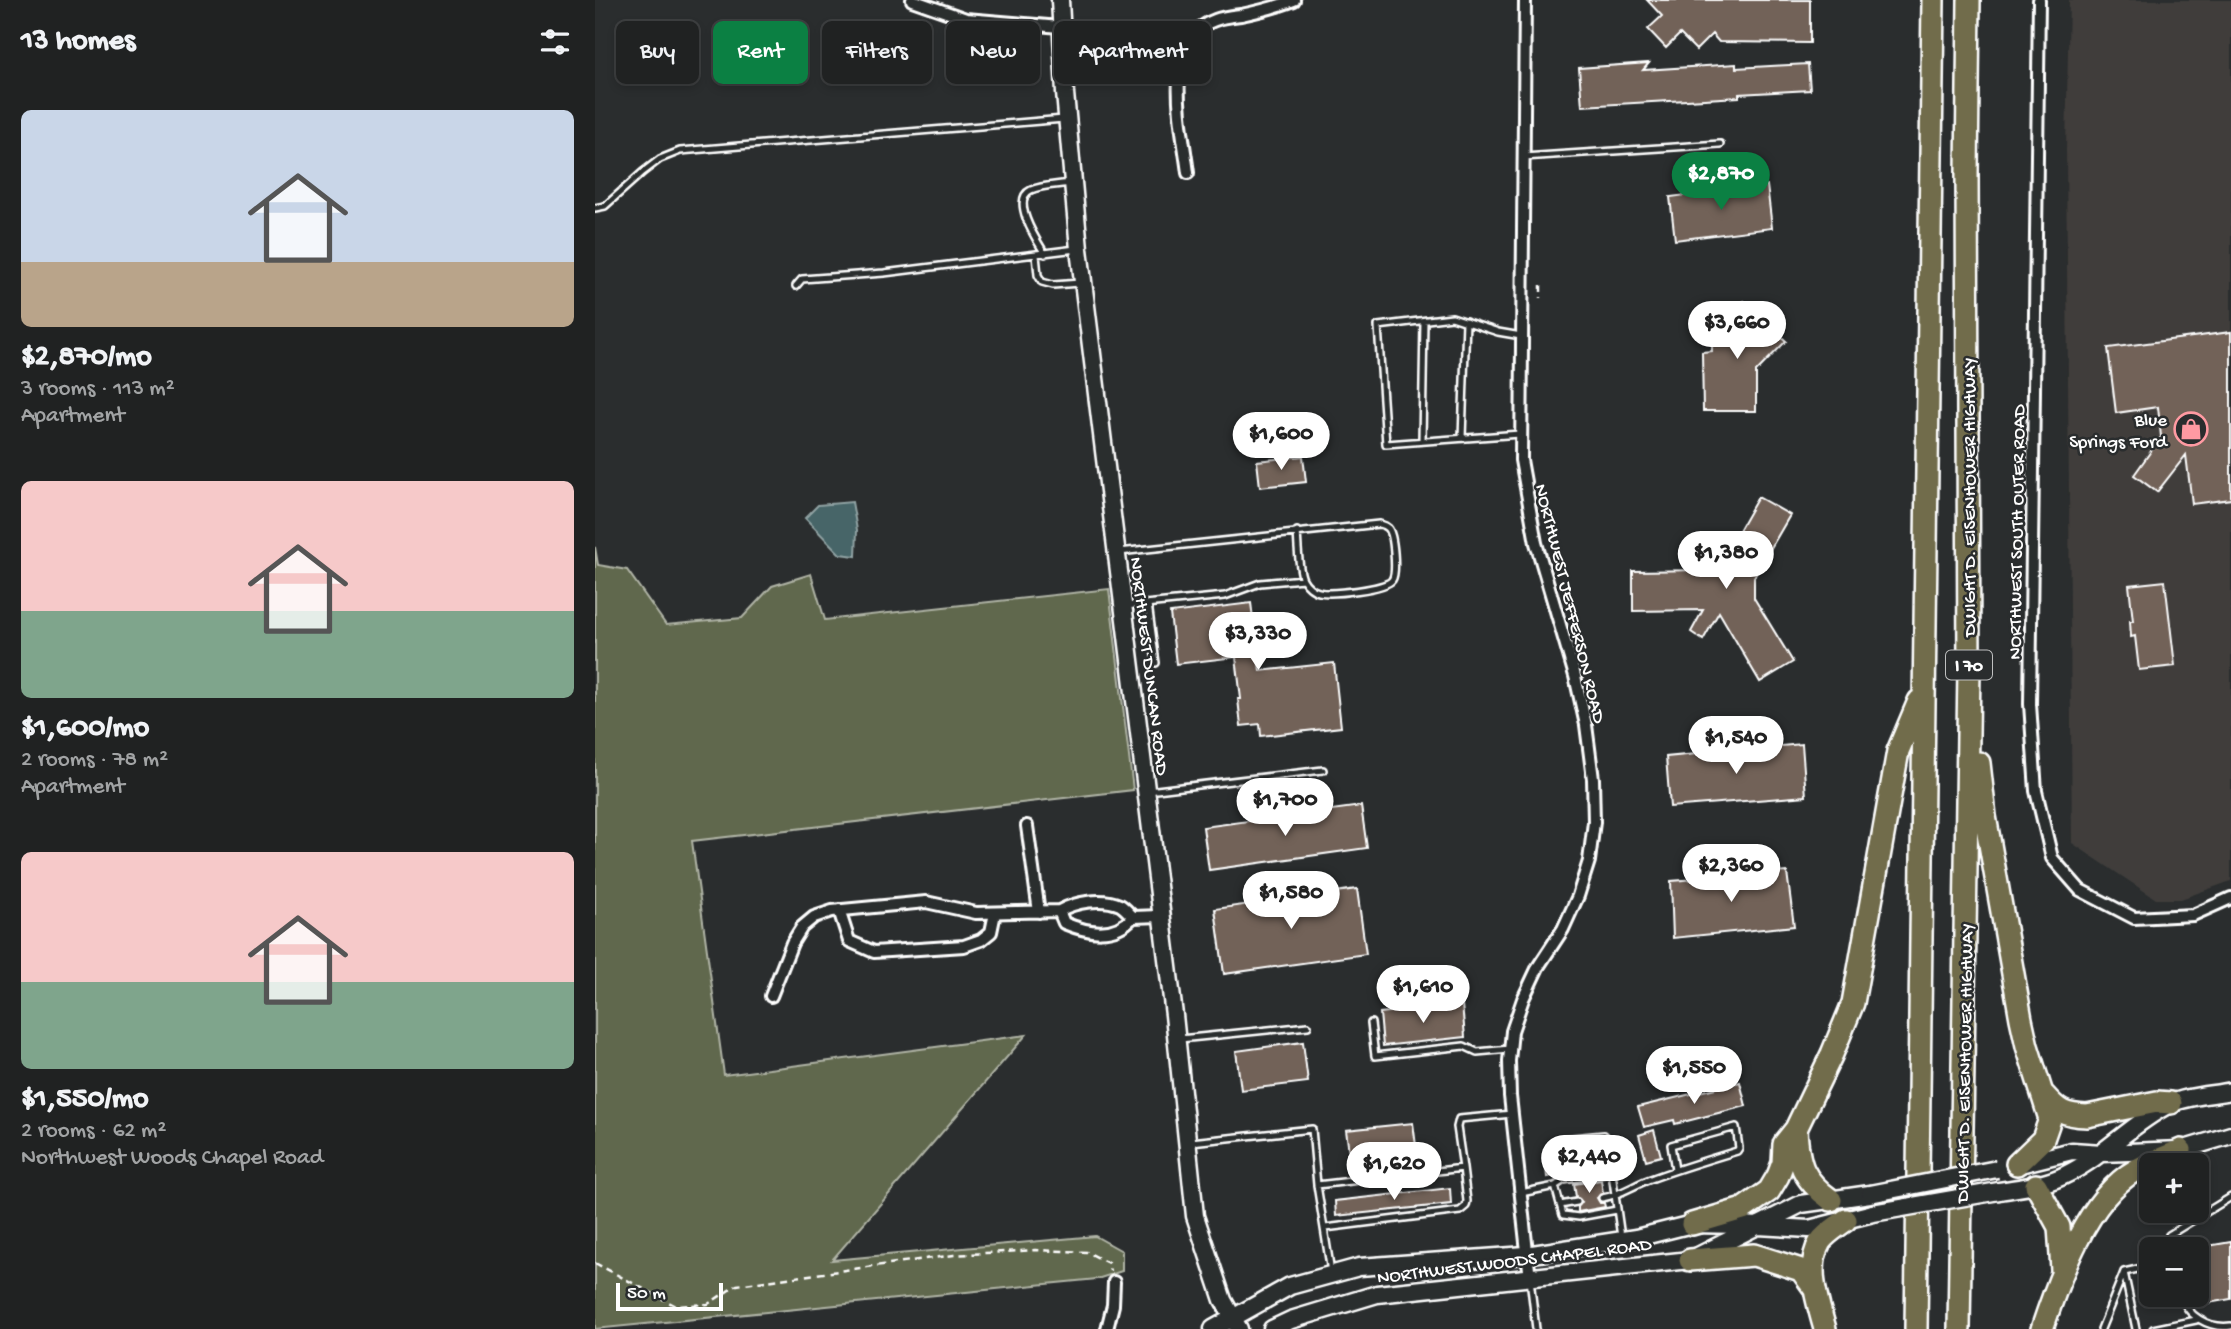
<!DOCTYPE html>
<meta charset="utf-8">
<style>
body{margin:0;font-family:"Gochi Hand",sans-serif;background:#2d2f2f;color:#f1f3f6;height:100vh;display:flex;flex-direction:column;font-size:26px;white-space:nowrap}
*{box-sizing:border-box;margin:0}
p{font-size:23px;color:#a2a4a5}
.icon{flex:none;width:38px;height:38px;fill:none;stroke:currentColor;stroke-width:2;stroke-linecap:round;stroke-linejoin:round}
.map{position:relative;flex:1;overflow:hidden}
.drawer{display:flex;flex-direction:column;background:#202222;width:595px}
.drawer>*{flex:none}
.top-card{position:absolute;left:21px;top:21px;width:665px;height:63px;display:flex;gap:14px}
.buttons{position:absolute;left:1544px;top:1153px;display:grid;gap:14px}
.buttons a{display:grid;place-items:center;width:70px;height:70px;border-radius:10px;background:#202222;box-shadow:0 4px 10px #0003,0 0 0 2px #3d3f40;font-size:35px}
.scale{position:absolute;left:21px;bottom:18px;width:107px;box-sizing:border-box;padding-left:7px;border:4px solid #fff;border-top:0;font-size:19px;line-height:24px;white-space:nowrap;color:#fff;-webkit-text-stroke:5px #2a2d2e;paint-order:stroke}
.price{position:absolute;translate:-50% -60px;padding:0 16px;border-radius:24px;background:#fff;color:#222;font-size:23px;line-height:46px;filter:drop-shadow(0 2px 4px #0008)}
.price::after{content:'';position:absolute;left:50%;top:42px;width:21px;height:16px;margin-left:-10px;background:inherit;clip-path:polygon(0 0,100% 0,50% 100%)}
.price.on{background:#0b8043;color:#fff}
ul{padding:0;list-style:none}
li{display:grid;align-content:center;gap:14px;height:371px;padding:0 21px}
li span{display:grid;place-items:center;height:217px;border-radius:10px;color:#555}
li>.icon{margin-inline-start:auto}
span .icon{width:126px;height:126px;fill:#fffc;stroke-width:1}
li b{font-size:30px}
h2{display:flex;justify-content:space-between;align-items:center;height:84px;padding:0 21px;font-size:30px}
.chip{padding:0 24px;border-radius:10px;background:#202222;box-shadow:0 4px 10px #0003,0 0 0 2px #3d3f40;font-size:24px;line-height:63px}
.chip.on{background:#0b8043;color:#fff}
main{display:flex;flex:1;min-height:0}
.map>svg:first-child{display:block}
.built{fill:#403d3b}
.green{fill:#61684e;stroke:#b0b4a6;stroke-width:2}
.water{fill:#476567;stroke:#91a3a4;stroke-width:2}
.building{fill:#726259;stroke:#fff;stroke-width:2}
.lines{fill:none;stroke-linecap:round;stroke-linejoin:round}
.lane-casing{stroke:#fff;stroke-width:10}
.street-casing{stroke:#fff;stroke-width:16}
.secondary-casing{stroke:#fff;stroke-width:21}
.highway-casing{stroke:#fff;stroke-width:26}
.path{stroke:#fff;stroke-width:2.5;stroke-dasharray:7 5;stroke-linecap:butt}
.lane{stroke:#2a2d2e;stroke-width:5}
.street{stroke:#2a2d2e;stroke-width:10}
.secondary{stroke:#2a2d2e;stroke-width:16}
.highway{stroke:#716c4b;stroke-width:21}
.secondary-bridge-casing{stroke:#fff;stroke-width:21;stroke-linecap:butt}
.secondary-bridge{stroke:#2a2d2e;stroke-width:16}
.labels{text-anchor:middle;stroke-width:5;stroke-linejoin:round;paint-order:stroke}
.shield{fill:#2a2d2e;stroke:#bfc0c0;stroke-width:2}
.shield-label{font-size:18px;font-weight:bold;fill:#fff}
.poi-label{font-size:19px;fill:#fff;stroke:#2a2d2e;text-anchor:end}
.street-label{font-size:19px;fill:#fff;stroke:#2a2d2e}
</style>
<main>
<section class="drawer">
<h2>13 homes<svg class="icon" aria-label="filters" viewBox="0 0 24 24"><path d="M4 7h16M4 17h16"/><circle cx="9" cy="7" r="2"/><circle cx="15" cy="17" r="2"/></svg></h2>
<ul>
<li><span style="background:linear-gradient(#c9d6e8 70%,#b9a48a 0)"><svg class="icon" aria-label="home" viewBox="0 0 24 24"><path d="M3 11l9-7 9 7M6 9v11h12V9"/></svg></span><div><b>$2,870/mo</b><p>3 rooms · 113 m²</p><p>Apartment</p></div></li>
<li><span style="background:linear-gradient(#f6c9c9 60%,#7fa58c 0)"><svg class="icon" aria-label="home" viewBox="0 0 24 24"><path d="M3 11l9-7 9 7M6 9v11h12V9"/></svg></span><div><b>$1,600/mo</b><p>2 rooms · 78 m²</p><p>Apartment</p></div></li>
<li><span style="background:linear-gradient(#f6c9c9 60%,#7fa58c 0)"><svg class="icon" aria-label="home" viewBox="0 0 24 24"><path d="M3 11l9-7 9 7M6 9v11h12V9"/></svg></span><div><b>$1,550/mo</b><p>2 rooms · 62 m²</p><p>Northwest Woods Chapel Road</p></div></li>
</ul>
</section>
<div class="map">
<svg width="1636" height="1329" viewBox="0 0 1636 1329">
<rect width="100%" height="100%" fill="#2a2d2e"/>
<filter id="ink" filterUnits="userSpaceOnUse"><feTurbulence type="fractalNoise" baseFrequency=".0143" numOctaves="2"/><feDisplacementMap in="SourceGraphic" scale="14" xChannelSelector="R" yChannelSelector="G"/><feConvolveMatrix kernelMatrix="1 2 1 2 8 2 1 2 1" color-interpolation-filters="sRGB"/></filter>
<g filter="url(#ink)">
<path class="built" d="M1474,0H1636V881L1586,899H1561L1477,843L1471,150Z"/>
<path class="green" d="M0,547L3,565L32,570L71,625L147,618L177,586L216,574L230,620L514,589L538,790L97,841L129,1075L431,1035L237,1260L500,1236L527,1251V1271L502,1279L0,1329Z"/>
<path class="water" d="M257,502L262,530L261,556L245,554L210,518L223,505Z"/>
<path class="building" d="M1052,0H1215V43L1124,42L1117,34L1101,50L1085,34L1071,48L1053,29L1067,16Z
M1054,63L1048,70L1141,64V68L1213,64L1215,90L1144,94V97L987,106L984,68Z
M1172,185L1177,228L1080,240L1075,197Z
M1149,301L1191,341L1161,372V411H1108L1107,352L1117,351V334Z
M1636,332V499L1597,504L1591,455L1562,492L1539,475L1566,437L1563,407L1521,413L1513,348Z
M708,456L711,482L665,487L662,461Z
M1163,497L1195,515L1159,577V598L1198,662L1165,682L1124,612L1108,640L1096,632L1108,610L1038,611V571L1112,570L1126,562Z
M1570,581L1580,666L1544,670L1540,636L1536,637L1535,621H1538L1534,585Z
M656,603L665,671L739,663L746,727L666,736L665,724L646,726L643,699H646L641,657L581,664L575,613Z
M1207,744L1211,796L1075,807L1071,757Z
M766,806L772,848L614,870L608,827Z
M1192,872L1199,926L1078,938L1076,881Z
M762,889L771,954L629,974L620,909Z
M867,1004L870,1037L788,1046L785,1013Z
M708,1042L713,1082L646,1090L641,1051Z
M1145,1082L1151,1106L1080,1124L1079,1120L1049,1127L1043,1107Z
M818,1123L822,1153L755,1160L751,1130Z
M1059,1130L1066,1156L1051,1160L1044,1135Z
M981,1147V1154L1005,1151L1007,1169L952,1177L949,1151Z
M1006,1180L1008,1193L1002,1198L1005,1203H1009L1010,1207L983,1212V1207L987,1202L981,1197L979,1184Z
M855,1188L856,1204L741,1216L740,1201Z
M1636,1242V1299L1607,1304L1601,1269V1248Z"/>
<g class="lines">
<defs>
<path id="lane" d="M928,157L1125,144
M0,208L10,206L48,172L65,159L85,151L469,119
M450,254C442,241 415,200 436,190C447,185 463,185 475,183
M441,255L443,275L447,282L458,285L485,283
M201,286L207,279L289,273L481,249
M925,434L791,444L783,326L857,317L903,332L926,336
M867,438L871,321
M827,441L829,321
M524,552L784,524C788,525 790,525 793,528C799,534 802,573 797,580C791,589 736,595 724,592C718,591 711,585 708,579C703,569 703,543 702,531
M553,604L561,663
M530,606L630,596L665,583L708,579
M553,791L728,770
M776,1023L780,1056L869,1046L882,1052L915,1049
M585,1039L713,1026
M966,1139L1009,1135L1012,1138L1026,1237
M596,1142L717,1129L722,1185L736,1272
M868,1168L862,1127L864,1119L917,1114
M722,1185L868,1168L872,1201L871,1206L865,1211L730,1228
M960,1186L969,1180L1017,1173
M926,1193L960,1186L968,1215L984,1217L1022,1210
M1007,1198C1024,1196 1037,1186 1053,1180C1082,1169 1112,1160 1142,1151L1144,1148L1141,1127L1076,1145L1080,1170
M965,1205L982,1202
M1577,1250L1574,1235L1636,1197
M1529,1272L1541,1329
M1529,1272L1556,1266
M935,1279L941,1329
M1587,1295C1591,1316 1614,1329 1636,1326
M1506,1329L1529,1272
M1558,1329L1601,1320"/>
<path id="street" d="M317,0L371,19L465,27
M930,0L926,460L941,543L980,676L991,725L998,779L999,822L994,861L983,896L968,929L943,967L928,999L917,1031L914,1061L915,1096L935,1279
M1444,0L1435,704L1441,791L1457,858L1485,890L1539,918L1598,915L1636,898
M593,173C588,129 564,39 620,20C628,17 638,16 646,15C665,11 682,7 699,0
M432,826L444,912
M244,910L254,941L279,952L369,946L386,940L396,932L400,913
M538,917C519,938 493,933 469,923L464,911C480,902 507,897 525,905C529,907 534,913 538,917L566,916
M176,996L197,943L207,927L219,917L237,911L331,902L381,913L464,911
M512,1329L518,1305L519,1282"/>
<path id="secondary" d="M465,0L470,93L484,249L579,1015L600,1216L628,1300L644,1329
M1421,1165L1477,1151L1507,1153L1586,1150L1636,1135
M1404,1191C1427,1187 1452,1185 1472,1174C1509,1156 1536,1124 1573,1105C1590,1096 1617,1095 1636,1091
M618,1329L695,1286L764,1267L931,1255L1041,1238L1097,1224L1146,1225L1214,1229L1278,1213
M677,1329L696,1320L782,1294L1095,1260L1206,1204L1275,1194"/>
<path id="highway" d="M1384,763L1390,816L1426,1019L1432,1046L1455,1119L1448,1139L1422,1164
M1449,1095C1464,1112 1469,1115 1492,1116L1562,1102L1576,1103
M1201,1129C1203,1164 1207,1179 1236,1200
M1441,1185L1464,1227L1467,1270
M1097,1224L1148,1209L1174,1191L1183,1176L1188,1163L1189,1144L1201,1129L1237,1054L1258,1003L1303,751L1324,701
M1095,1260L1159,1255L1206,1270L1219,1288
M1230,1329C1223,1303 1210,1268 1225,1242C1230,1234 1243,1226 1251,1220
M1321,1329L1338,0
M1364,1329L1374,669L1372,173L1374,0
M1447,1329C1464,1278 1492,1198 1541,1170C1555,1162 1571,1157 1586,1150"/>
</defs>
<use href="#lane" class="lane-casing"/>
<use href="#street" class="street-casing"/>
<use href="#secondary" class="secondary-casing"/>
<use href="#highway" class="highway-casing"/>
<path class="path" d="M946,285V298
M0,1263L81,1306L113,1304L142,1285L359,1255L440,1250L492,1252L513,1263L515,1271"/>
<use href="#lane" class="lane"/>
<use href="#street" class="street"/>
<use href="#secondary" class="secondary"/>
<use href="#highway" class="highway"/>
<defs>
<path id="secondary-bridge" d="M1275,1194L1402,1169
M1278,1213L1404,1191"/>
</defs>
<use href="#secondary-bridge" class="secondary-bridge-casing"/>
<use href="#secondary-bridge" class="secondary-bridge"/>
</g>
</g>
<defs>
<symbol id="shop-ring" viewBox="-11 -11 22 22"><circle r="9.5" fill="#2a2d2e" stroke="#ff9aa2" stroke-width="1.5"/><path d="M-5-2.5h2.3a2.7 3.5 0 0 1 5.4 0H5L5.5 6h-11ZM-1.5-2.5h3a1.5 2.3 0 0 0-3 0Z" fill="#ff9aa2"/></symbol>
</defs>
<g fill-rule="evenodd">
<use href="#shop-ring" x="1577" y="410" width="38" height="38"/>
</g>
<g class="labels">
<rect class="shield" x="1351" y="650.5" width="46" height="29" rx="5"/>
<g class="shield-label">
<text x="1374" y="671">I 70</text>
</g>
<g class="poi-label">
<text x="1572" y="425">Blue<tspan x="1572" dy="22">Springs Ford</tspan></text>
</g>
<g class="street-label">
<text transform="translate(1373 497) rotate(-90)" y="7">DWIGHT D. EISENHOWER HIGHWAY</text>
<text transform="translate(1420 532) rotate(-89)" y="7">NORTHWEST SOUTH OUTER ROAD</text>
<text transform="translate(977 603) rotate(76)" y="7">NORTHWEST JEFFERSON ROAD</text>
<text transform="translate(556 666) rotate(83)" y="7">NORTHWEST DUNCAN ROAD</text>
<text transform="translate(1368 1063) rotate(-89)" y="7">DWIGHT D. EISENHOWER HIGHWAY</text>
<text transform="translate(919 1259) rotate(-7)" y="7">NORTHWEST WOODS CHAPEL ROAD</text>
</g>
</g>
</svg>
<div class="buttons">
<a>+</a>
<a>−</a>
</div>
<div class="scale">50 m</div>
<b class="price on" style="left:1126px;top:212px">$2,870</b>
<b class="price" style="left:1142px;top:361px">$3,660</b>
<b class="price" style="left:686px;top:472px">$1,600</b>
<b class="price" style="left:1131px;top:591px">$1,380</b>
<b class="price" style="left:663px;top:672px">$3,330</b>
<b class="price" style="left:1141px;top:776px">$1,540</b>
<b class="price" style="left:690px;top:838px">$1,700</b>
<b class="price" style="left:1136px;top:904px">$2,360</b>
<b class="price" style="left:696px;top:931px">$1,580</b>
<b class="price" style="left:828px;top:1025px">$1,610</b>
<b class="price" style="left:1099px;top:1106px">$1,550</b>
<b class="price" style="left:994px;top:1195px">$2,440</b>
<b class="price" style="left:799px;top:1202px">$1,620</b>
<div class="top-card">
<a class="chip">Buy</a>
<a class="chip on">Rent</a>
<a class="chip">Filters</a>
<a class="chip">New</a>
<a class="chip">Apartment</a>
</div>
</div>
</main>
